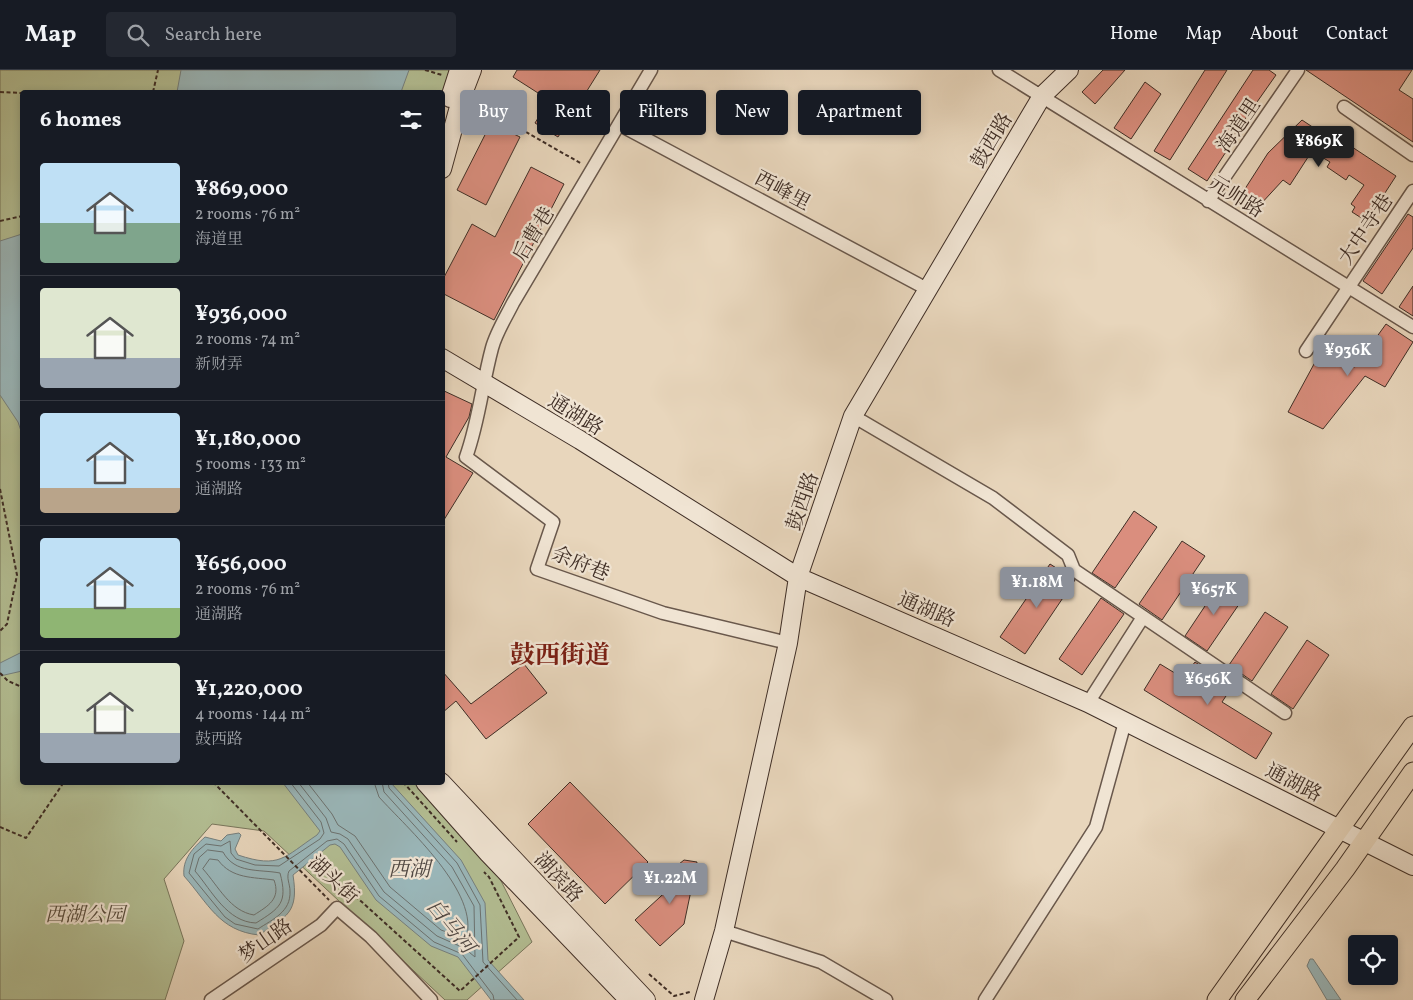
<!DOCTYPE html>
<meta charset="utf-8">
<style>
body{margin:0;font-family:Vollkorn,"Noto Serif SC",serif;background:#242831;color:#f1f3f6;height:100vh;display:flex;flex-direction:column;font-size:19px;white-space:nowrap}
*{box-sizing:border-box;margin:0}
p{font-size:16px;color:#9ea1a6}
.icon{flex:none;width:28px;height:28px;fill:none;stroke:currentColor;stroke-width:2;stroke-linecap:round;stroke-linejoin:round}
.map{position:relative;flex:1;overflow:hidden}
.drawer{position:absolute;left:20px;top:20px;width:425px;height:695px;display:flex;flex-direction:column;background:#171b24;border-radius:5px;box-shadow:0 2px 8px #0003}
.drawer>*{flex:none}
.banner{position:absolute;left:460px;top:20px;width:475px;height:45px;display:flex;gap:10px}
.controls{position:absolute;left:1348px;top:865px;display:grid;gap:10px}
.controls a{display:grid;place-items:center;width:50px;height:50px;border-radius:5px;background:#171b24;box-shadow:0 2px 8px #0003;font-size:25px}
.price{position:absolute;translate:-50% -42px;padding:0 11px;border-radius:5px;background:#8c9099;color:#fff;font-size:16px;line-height:32px;filter:drop-shadow(0 1px 2px #0008)}
.price::after{content:'';position:absolute;left:50%;top:30px;width:15px;height:11px;margin-left:-8px;background:inherit;clip-path:polygon(0 0,100% 0,50% 100%)}
.price.current{background:#222;color:#fff}
ul{padding:0;list-style:none}
li{display:flex;align-items:center;gap:15px;height:125px;padding:0 20px}
li+li{border-top:1px solid #363941}
li span{display:grid;place-items:center;flex:none;width:140px;height:100px;border-radius:5px;color:#555}
li>.icon{margin-inline-start:auto}
span .icon{width:60px;height:60px;fill:#fffc;stroke-width:1}
li b{font-size:21px}
h2{display:flex;justify-content:space-between;align-items:center;height:60px;padding:0 20px;font-size:21px}
.chip{padding:0 18px;border-radius:5px;background:#171b24;box-shadow:0 2px 8px #0003;font-size:18px;line-height:45px}
.chip.current{background:#8c9099;color:#fff}
header{display:flex;align-items:center;gap:30px;box-sizing:border-box;height:70px;padding:0 25px;background:#171b24;border-bottom:1px solid #363941}
header strong{font-size:24px}
nav{display:flex;gap:28px;margin-inline-start:auto;font-size:18px}
.search{width:350px;height:45px;background:#242831;display:flex;align-items:center;gap:12px;box-sizing:border-box;padding:0 18px;border-radius:5px;color:#9ea1a6;font-size:19px}
.map>svg:first-child{display:block}
.green{fill:#b3be93;stroke:#79765c}
.water{fill:#9ab7ba;stroke:#76807f}
.lines{fill:none;stroke-linecap:round;stroke-linejoin:round}
.shore{stroke:#6c7270;stroke-width:1}
.building{fill:#da8e7e;stroke:#3f2e26}
.street-casing{stroke:#69584c;stroke-width:15}
.secondary-casing{stroke:#3f2e26;stroke-width:20}
.primary-casing{stroke:#3f2e26;stroke-width:21}
.path{stroke:#3f2e26;stroke-width:2;stroke-dasharray:4 2.5;stroke-linecap:butt}
.street{stroke:#f0e4d3;stroke-width:12}
.secondary{stroke:#f0e4d3;stroke-width:18}
.primary{stroke:#e8d6bc;stroke-width:19}
.labels{text-anchor:middle;stroke-width:4.5;stroke-linejoin:round;paint-order:stroke}
.street-label{font-size:20px;fill:#3f2e26;stroke:#f0e4d3}
.park-label{font-size:20px;font-style:italic;fill:#564b3c;stroke:#f0e4d3}
.water-label{font-size:21px;font-style:italic;fill:#514944;stroke:#f0e4d3}
.district-label{font-size:25px;font-weight:bold;fill:#7a1f14;stroke:#f0e4d3}
</style>
<header>
<strong>Map</strong>
<div class="search"><svg class="icon" aria-label="search" viewBox="0 0 24 24"><circle cx="10" cy="10" r="6"/><path d="M15 15l6 6"/></svg>Search here</div>
<nav><a>Home</a><a>Map</a><a>About</a><a>Contact</a></nav>
</header>
<div class="map">
<svg width="1413" height="930" viewBox="0 0 1413 930">
<rect width="100%" height="100%" fill="#e8d6bc"/>
<filter id="stains"><feTurbulence type="fractalNoise" baseFrequency=".004" numOctaves="4"/><feColorMatrix values="0 0 0 0 .2 0 0 0 0 .09 0 0 0 0 .02 0 0 0 .5 -.17"/></filter>
<radialGradient id="worn" r=".72"><stop offset=".6" stop-color="#630" stop-opacity="0"/><stop offset="1" stop-color="#630" stop-opacity=".3"/></radialGradient>
<path class="green" d="M0,0H453L443,27L442,22H22V712L417,713L498,805L532,872L467,930H445L264,761L212,754L164,809L184,871L165,930H0Z"/>
<path class="water" d="M181,0H409L401,22H177Z
M22,164V364L18,352L0,325V171Z
M22,582V601L0,606V593Z
M283,713H391L461,790L485,833L488,890L524,930H491L458,887L431,876L376,830L340,777L335,774L330,775L293,805C299,843 287,846 259,865C219,861 208,833 184,806C182,789 193,778 205,767L221,771L227,765L239,763L241,765L235,779L238,785C280,799 284,787 317,765L320,761Z
M1310,889H1313L1341,930H1327L1307,896Z"/>
<g class="lines">
<path class="shore" d="M290,712L321,752L324,763L320,769L279,796L255,795L236,789L231,783L230,771L221,776L206,774L194,784L189,803L225,847L235,854L258,859C273,849 291,842 290,821C290,814 286,808 289,801L327,771L337,769L344,774L379,826L434,872L462,884L493,925L494,930
M298,712L326,748L331,762L340,764L348,769L384,822L437,866L464,878L475,887L474,836L452,797L384,722L382,712
M307,712L332,744L338,755L355,766L390,817L441,860L466,869C481,823 407,758 379,727L374,712
M388,712L389,718L457,793L480,835L483,892L517,930
M208,780L223,782C235,804 259,799 280,803C288,833 280,838 256,853C227,852 212,821 195,801L199,788Z
M210,789L218,790C232,809 253,807 274,810C281,829 268,836 254,845C230,841 219,817 203,799Z"/>
</g>
<path class="building" d="M517,0H600L558,67L535,53L549,30L513,7Z
M1103,0H1125L1095,34L1082,22Z
M1205,0H1227L1170,90L1154,81Z
M1253,0H1269L1276,5L1231,69L1233,71L1207,111L1188,99Z
M1306,0H1412L1399,20L1413,29V72Z
M1145,12L1161,24L1131,69L1114,58Z
M1302,50L1323,64L1325,61L1343,71L1396,106L1370,146L1366,144L1363,149L1352,142L1355,137L1351,134L1364,115L1349,105L1346,110L1327,97L1330,92L1312,81L1290,115L1283,110L1259,136L1255,138L1243,130L1245,127L1241,125L1268,83Z
M491,53L520,67L486,135L457,120Z
M531,97L564,114L494,250L442,223V211L472,154L495,167Z
M1408,144L1413,147V178L1382,224L1363,211Z
M1413,216V246L1399,237Z
M1386,254L1413,272L1385,317L1365,306L1323,359L1288,342L1320,283L1355,297Z
M442,320L472,334L469,347L446,387L473,403L442,453Z
M1134,441L1157,457L1115,518L1092,503Z
M1182,471L1205,486L1162,550L1139,534Z
M1050,494L1075,510L1025,584L1000,567Z
M1221,512L1244,527L1207,581L1185,566Z
M1101,528L1124,544L1082,605L1059,589Z
M1265,542L1288,557L1252,611L1229,595Z
M1307,570L1329,585L1293,639L1271,624Z
M1195,592L1232,617L1222,632L1272,663L1256,689L1144,620L1160,594L1183,608Z
M524,594L547,623L486,669L456,631L442,643V601L471,634Z
M570,712L648,792L605,834L528,754Z
M684,790L697,792L684,854L660,876L635,850L672,816L668,803Z"/>
<g class="lines">
<defs>
<path id="street" d="M651,0L513,233C506,247 496,263 492,278C482,315 479,351 466,387L553,452L537,499L663,543L788,573
M999,0L1413,257
M1344,37L1413,85
M620,55L927,219
M1208,131L1298,0
M1306,281L1413,121
M853,346L993,428L1068,485L1074,500L1285,643
M1088,633L1143,547
M724,861L821,892L886,930
M211,930L321,855L337,838L371,867L431,930
M985,930L1096,757L1125,652"/>
<path id="secondary" d="M450,28L459,0
M442,99L462,26L472,0
M442,288L580,370L798,507L1088,633L1413,796
M425,712L488,783L629,930
M441,712L646,930
M704,930L724,861L788,573L798,507L853,346L1042,26L1069,0"/>
<path id="primary" d="M1217,930L1413,656
M1245,930L1345,799L1413,702"/>
</defs>
<use href="#street" class="street-casing"/>
<use href="#secondary" class="secondary-casing"/>
<use href="#primary" class="primary-casing"/>
<path class="path" d="M425,0L442,5
M0,22L22,23
M153,22L158,0
M475,33L582,94
M0,151L22,146
M0,419L17,505L7,554L0,561
M0,603L8,611L22,617
M213,712L329,830
M403,712L457,772
M0,757L26,768L64,712
M346,829L352,823L460,921L519,867L489,807L484,802
M649,904L674,926L690,922"/>
<use href="#street" class="street"/>
<use href="#secondary" class="secondary"/>
<use href="#primary" class="primary"/>
</g>
<g class="labels">
<g class="street-label">
<text transform="translate(1238 55) rotate(-56)" y="7">海道里</text>
<text transform="translate(991 70) rotate(-59)" y="7">鼓西路</text>
<text transform="translate(783 120) rotate(28)" y="7">西峰里</text>
<text transform="translate(1237 126) rotate(32)" y="7">元帅路</text>
<text transform="translate(1365 159) rotate(-56)" y="7">大中寺巷</text>
<text transform="translate(533 164) rotate(-59)" y="7">后曹巷</text>
<text transform="translate(576 344) rotate(31)" y="7">通湖路</text>
<text transform="translate(802 431) rotate(-71)" y="7">鼓西路</text>
<text transform="translate(581 493) rotate(22)" y="7">余府巷</text>
<text transform="translate(927 539) rotate(23)" y="7">通湖路</text>
<text transform="translate(1294 712) rotate(27)" y="7">通湖路</text>
<text transform="translate(559 807) rotate(47)" y="7">湖滨路</text>
<text transform="translate(334 809) rotate(43)" y="7">湖头街</text>
<text transform="translate(265 870) rotate(-35)" y="7">梦山路</text>
</g>
<g class="park-label">
<text x="85" y="851">西湖公园</text>
</g>
<g class="water-label">
<text x="409" y="806">西湖</text>
<text transform="translate(451 856) rotate(51)" y="7">白马河</text>
</g>
<g class="district-label">
<text x="560" y="593">鼓西街道</text>
</g>
</g>
<rect width="100%" height="100%" filter="url(#stains)"/>
<rect width="100%" height="100%" fill="url(#worn)"/>
</svg>
<div class="controls">
<a><svg class="icon" aria-label="locate" viewBox="0 0 24 24"><circle cx="12" cy="12" r="6"/><path d="M12 2v4M12 18v4M2 12h4M18 12h4"/></svg></a>
</div>
<b class="price current" style="left:1319px;top:98px">¥869K</b>
<b class="price" style="left:1348px;top:307px">¥936K</b>
<b class="price" style="left:1037px;top:539px">¥1.18M</b>
<b class="price" style="left:1214px;top:546px">¥657K</b>
<b class="price" style="left:1208px;top:636px">¥656K</b>
<b class="price" style="left:670px;top:835px">¥1.22M</b>
<div class="banner">
<a class="chip current">Buy</a>
<a class="chip">Rent</a>
<a class="chip">Filters</a>
<a class="chip">New</a>
<a class="chip">Apartment</a>
</div>
<section class="drawer">
<h2>6 homes<svg class="icon" aria-label="filters" viewBox="0 0 24 24"><path d="M4 7h16M4 17h16"/><circle cx="9" cy="7" r="2"/><circle cx="15" cy="17" r="2"/></svg></h2>
<ul>
<li><span style="background:linear-gradient(#bfe0f5 60%,#7fa58c 0)"><svg class="icon" aria-label="home" viewBox="0 0 24 24"><path d="M3 11l9-7 9 7M6 9v11h12V9"/></svg></span><div><b>¥869,000</b><p>2 rooms · 76 m²</p><p>海道里</p></div></li>
<li><span style="background:linear-gradient(#dfe7d0 70%,#9aa5b1 0)"><svg class="icon" aria-label="home" viewBox="0 0 24 24"><path d="M3 11l9-7 9 7M6 9v11h12V9"/></svg></span><div><b>¥936,000</b><p>2 rooms · 74 m²</p><p>新财弄</p></div></li>
<li><span style="background:linear-gradient(#bfe0f5 75%,#b9a48a 0)"><svg class="icon" aria-label="home" viewBox="0 0 24 24"><path d="M3 11l9-7 9 7M6 9v11h12V9"/></svg></span><div><b>¥1,180,000</b><p>5 rooms · 133 m²</p><p>通湖路</p></div></li>
<li><span style="background:linear-gradient(#bfe0f5 70%,#8fb573 0)"><svg class="icon" aria-label="home" viewBox="0 0 24 24"><path d="M3 11l9-7 9 7M6 9v11h12V9"/></svg></span><div><b>¥656,000</b><p>2 rooms · 76 m²</p><p>通湖路</p></div></li>
<li><span style="background:linear-gradient(#dfe7d0 70%,#9aa5b1 0)"><svg class="icon" aria-label="home" viewBox="0 0 24 24"><path d="M3 11l9-7 9 7M6 9v11h12V9"/></svg></span><div><b>¥1,220,000</b><p>4 rooms · 144 m²</p><p>鼓西路</p></div></li>
</ul>
</section>
</div>
